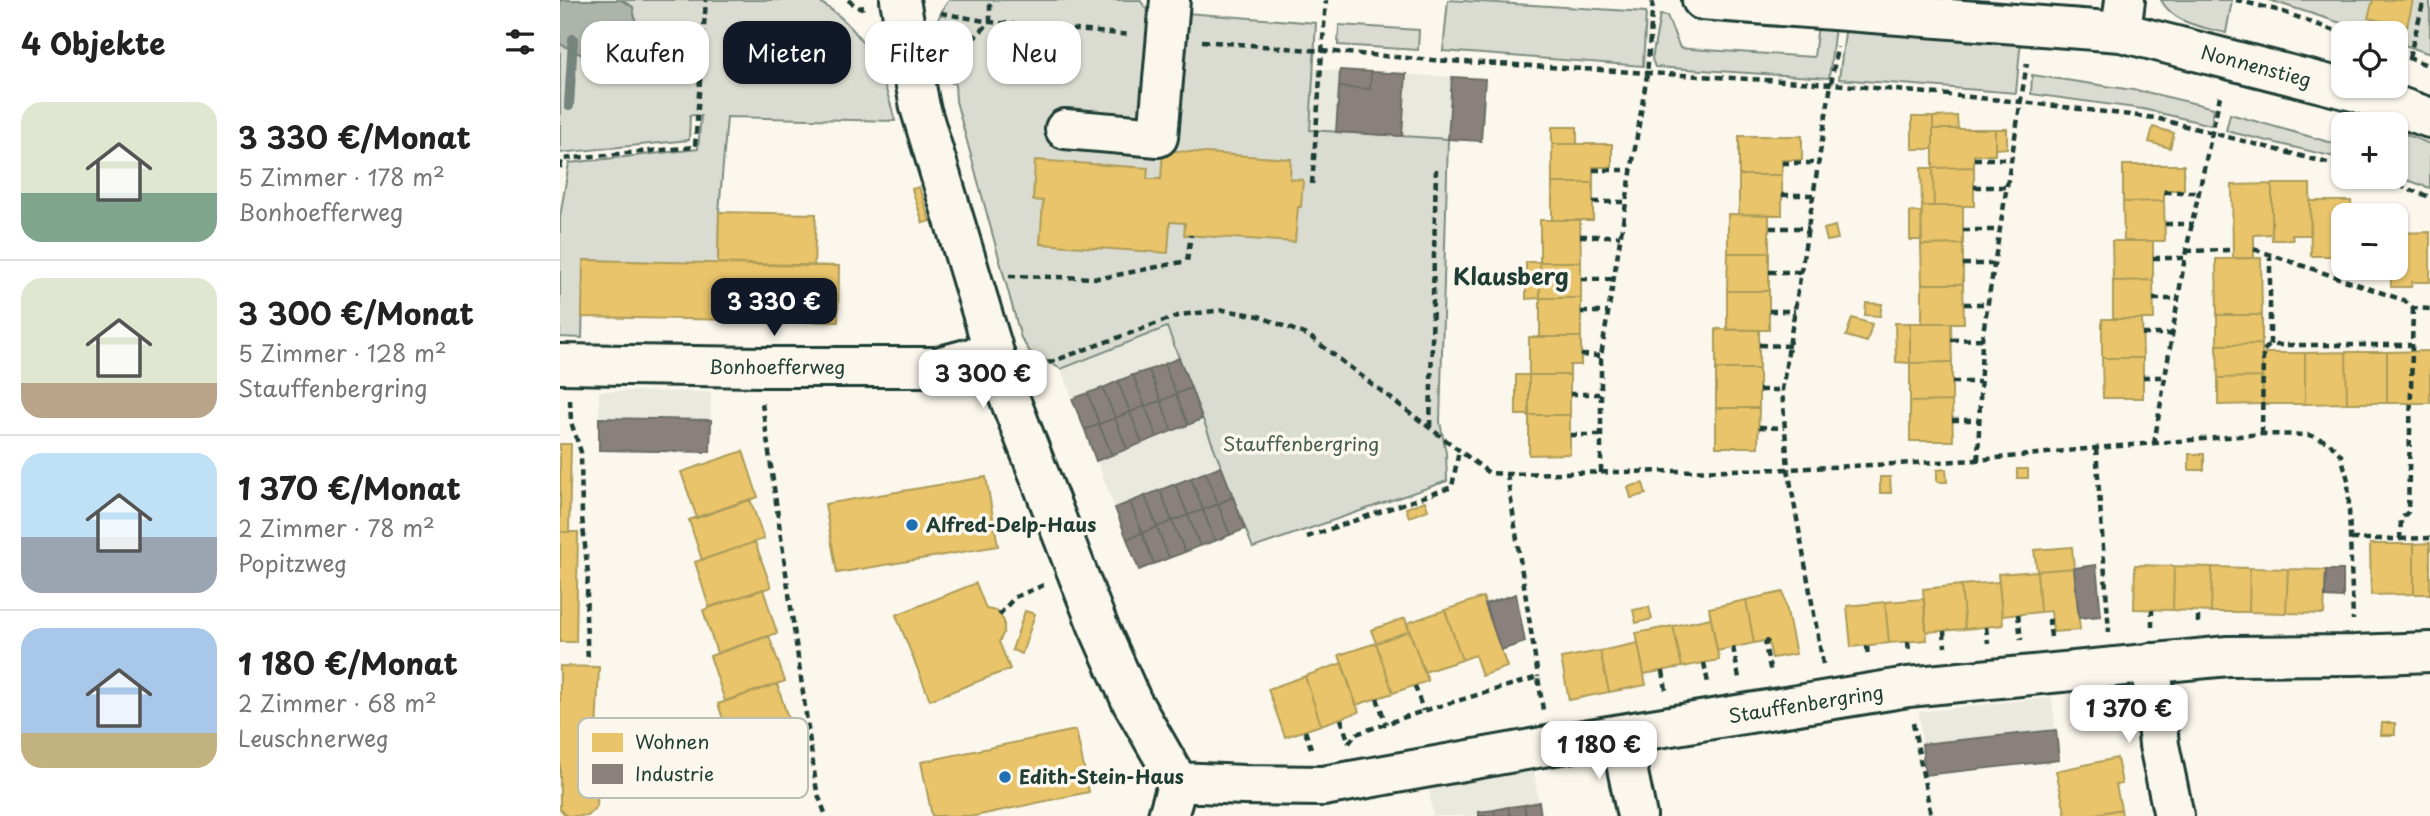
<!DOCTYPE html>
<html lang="de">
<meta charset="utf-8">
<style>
body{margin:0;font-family:"Playpen Sans",sans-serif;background:#f6f6f6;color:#222;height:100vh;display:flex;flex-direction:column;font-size:26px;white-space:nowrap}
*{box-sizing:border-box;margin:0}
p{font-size:23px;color:#767676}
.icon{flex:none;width:38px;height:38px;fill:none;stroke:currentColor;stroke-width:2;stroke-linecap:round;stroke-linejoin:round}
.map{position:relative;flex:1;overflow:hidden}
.drawer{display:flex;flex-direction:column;background:#fff;width:560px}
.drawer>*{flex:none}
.hud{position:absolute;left:21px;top:21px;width:665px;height:63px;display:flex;gap:14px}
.controls{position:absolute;left:1771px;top:21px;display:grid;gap:14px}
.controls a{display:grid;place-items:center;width:77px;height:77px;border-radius:14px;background:#fff;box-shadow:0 2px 5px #0004;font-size:35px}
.price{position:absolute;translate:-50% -60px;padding:0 16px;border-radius:14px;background:#fff;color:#222;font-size:23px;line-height:46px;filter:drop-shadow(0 2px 4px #0008)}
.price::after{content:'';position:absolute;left:50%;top:42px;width:21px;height:16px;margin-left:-10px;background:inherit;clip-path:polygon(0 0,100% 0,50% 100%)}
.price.selected{background:#111827;color:#fff}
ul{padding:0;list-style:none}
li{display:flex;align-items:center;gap:21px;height:175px;padding:0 21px}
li+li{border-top:2px solid #e0e0e0}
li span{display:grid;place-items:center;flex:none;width:196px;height:140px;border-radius:21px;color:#555}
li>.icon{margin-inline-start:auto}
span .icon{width:84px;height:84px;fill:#fffc;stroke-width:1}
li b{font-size:30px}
h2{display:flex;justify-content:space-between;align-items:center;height:84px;padding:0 21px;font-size:30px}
.tag{padding:0 24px;border-radius:21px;background:#fff;box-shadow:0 2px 5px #0004;font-size:24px;line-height:63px}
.tag.selected{background:#111827;color:#fff}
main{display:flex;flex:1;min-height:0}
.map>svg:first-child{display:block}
.built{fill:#eae9de}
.green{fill:#dbdcd1;stroke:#7d8c82;stroke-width:2}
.water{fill:#adb4aa;stroke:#74847b;stroke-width:2}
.homes{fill:#e9c46a;stroke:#ac9c5a;stroke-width:2}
.industry{fill:#8a817c;stroke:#6a6d66;stroke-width:2}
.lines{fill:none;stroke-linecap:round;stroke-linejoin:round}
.stream{stroke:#74847b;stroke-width:10}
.minor-casing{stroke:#1f3d34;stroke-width:44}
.path{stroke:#1f3d34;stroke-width:4.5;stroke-dasharray:7 5;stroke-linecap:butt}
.minor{stroke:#fbf7ec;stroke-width:38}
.poi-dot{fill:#1f6fb2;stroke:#fbf7ec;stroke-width:2.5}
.labels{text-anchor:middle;stroke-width:7;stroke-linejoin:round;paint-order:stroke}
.street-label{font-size:19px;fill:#1f3d34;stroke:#fbf7ec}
.park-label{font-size:19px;fill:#455d53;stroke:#fbf7ec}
.poi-label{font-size:19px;font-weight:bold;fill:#1f3d34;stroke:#fbf7ec;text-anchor:start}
.quarter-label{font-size:23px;font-weight:bold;fill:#1f3d34;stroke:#fbf7ec}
.key{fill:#fbf7ec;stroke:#b9bfb5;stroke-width:2}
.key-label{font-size:19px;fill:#1f3d34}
</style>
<main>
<section class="drawer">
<h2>4 Objekte<svg class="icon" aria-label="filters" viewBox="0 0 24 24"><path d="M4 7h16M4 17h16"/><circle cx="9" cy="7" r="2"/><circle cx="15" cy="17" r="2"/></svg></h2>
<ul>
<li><span style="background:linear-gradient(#dfe7d0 65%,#7fa58c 0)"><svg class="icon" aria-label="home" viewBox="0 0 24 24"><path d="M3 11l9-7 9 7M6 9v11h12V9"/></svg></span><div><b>3 330 €/Monat</b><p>5 Zimmer · 178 m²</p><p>Bonhoefferweg</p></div></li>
<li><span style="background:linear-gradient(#dfe7d0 75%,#b9a48a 0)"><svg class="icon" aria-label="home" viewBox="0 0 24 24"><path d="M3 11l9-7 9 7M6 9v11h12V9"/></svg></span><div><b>3 300 €/Monat</b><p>5 Zimmer · 128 m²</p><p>Stauffenbergring</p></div></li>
<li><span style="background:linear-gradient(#bfe0f5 60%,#9aa5b1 0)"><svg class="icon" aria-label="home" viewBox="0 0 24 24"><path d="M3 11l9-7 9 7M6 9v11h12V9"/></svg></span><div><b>1 370 €/Monat</b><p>2 Zimmer · 78 m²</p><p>Popitzweg</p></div></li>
<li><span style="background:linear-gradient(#a9c7e8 75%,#c2b280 0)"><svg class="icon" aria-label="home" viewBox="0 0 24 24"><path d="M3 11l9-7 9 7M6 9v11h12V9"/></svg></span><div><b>1 180 €/Monat</b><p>2 Zimmer · 68 m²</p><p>Leuschnerweg</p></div></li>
</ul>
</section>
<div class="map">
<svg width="1870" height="816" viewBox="0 0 1870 816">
<rect width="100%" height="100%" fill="#fbf7ec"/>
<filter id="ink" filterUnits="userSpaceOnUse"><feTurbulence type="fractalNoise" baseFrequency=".0143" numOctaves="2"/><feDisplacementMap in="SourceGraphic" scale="14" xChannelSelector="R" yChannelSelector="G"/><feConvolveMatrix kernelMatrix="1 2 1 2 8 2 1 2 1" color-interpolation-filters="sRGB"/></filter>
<g filter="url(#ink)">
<path class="built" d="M753,69L925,79L921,141L749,130Z
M607,327L685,529L579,570L501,369Z
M39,391L151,392L150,452L39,450Z
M1492,697L1499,760L1365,775L1359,712Z
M974,771L981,816H873L869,788Z"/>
<path class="green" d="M0,0H256C303,26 323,71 335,121L167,117L159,212L158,264L24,260L22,338L0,337V217L9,163L138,149L141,116L130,115L129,140L0,153Z
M389,0H580L587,10L756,23L750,130L888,139L880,422L886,453L887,481L693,548L607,327L501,369L470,352L461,338L396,101L395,84L374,74C370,48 372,22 389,0Z
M888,0L1086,12L1083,66L883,51Z
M1601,0H1672L1666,33C1642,27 1614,24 1601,0Z
M1709,0H1870V54L1836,42V33H1812Z
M1100,15L1107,16L1120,48L1130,49L1254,57L1258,25L1275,26L1269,78L1095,67L1092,59Z
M779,25L859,30L858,50L778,45Z
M1286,25L1461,38L1456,93L1279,79Z
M1472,75L1586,92L1654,108L1651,125L1583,109L1471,94Z
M1670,114L1783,146V159L1666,131Z
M1845,134L1870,144V188L1836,176V164Z"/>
<path class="water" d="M0,0H61L73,7L78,36L50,69L0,44Z"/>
<path class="homes" d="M1813,0H1853L1847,27L1808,18Z
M1397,116L1398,129H1373V117Z
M1352,117H1373V149H1352Z
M992,127H1017V144H992Z
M1593,127L1614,133L1610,148L1589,142Z
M1373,129H1435V155H1414V167L1373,168Z
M1435,129H1447V148L1435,149Z
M1179,136H1242V160H1222V175H1179Z
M992,144H1052V167H1033V183H992Z
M603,150L731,159L730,179L743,180L741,207H738L735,242L624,235L625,223L610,222L608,253L480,244L483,201L473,200L475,160L588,168L587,179H601Z
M1563,165H1624V190H1604V201L1563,202Z
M1414,167V206H1374L1373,168Z
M1361,168H1373L1374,206H1362Z
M1179,175H1222V215L1179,214Z
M992,183H1033V220H992Z
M1712,184V234L1694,235V258H1673L1672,185Z
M1712,184H1750L1751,235H1732L1733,240H1712Z
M359,187L370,221L363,223L352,189Z
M1604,201L1605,241H1564L1563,202Z
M1750,201H1791L1792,215H1783V250L1772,251L1771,256H1751Z
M1362,206H1403V244L1361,245Z
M159,212L256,214L254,266L158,264Z
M1350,212H1361L1362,240H1350Z
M1168,214L1209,215V253H1168Z
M980,220H1020L1021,262H980Z
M1275,226L1278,239L1267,241L1264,229Z
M1870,232V282H1852L1851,287H1831V268H1836V233Z
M1552,241H1593V280L1553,281Z
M1403,244V284H1362L1361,245Z
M1168,253H1209V291H1167Z
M1701,258L1702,315H1657L1656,259Z
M23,260L279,266L278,322L22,317Z
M966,262H980V298L966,299Z
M980,262H1021V298H980Z
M1792,268H1812V272H1792Z
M1593,280L1594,319H1553V281Z
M1362,284H1403L1404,323H1362Z
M1167,291H1209V330H1167Z
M980,298H1021V337H980Z
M1306,303L1322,304L1320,316L1305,315Z
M1657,315H1702V344L1657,345Z
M1292,318L1312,324L1307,342L1286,336Z
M1542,319H1582L1583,358H1542Z
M1335,323H1350V363L1336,362Z
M1350,323H1391L1392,362L1350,363Z
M1156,329L1199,330V369H1156Z
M969,337H1021V365H1010V375H969Z
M1702,344V377L1658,378L1657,345Z
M1870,351V403H1827V352Z
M1786,352H1827V403H1787Z
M1786,352L1787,403L1745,404V353Z
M1702,353H1745V404H1703Z
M1542,358H1583V398H1543Z
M1392,362V401L1350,402V363Z
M1156,369H1199V408H1156Z
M956,375H969V415H956Z
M969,375H1010V415H969Z
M1702,377L1703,404L1658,405V378Z
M1392,401L1393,441H1350V402Z
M1156,408H1199L1198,447H1156Z
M969,415H1010V454L969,455Z
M0,444H11L9,532H0Z
M183,451L198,497L137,518L121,472Z
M1629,454H1644V470H1629Z
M1386,469L1387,482H1377V470Z
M1457,469H1468V478H1457Z
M426,477L438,546L277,573L265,504Z
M1320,477H1330L1331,493H1320Z
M1083,483L1086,494L1071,498L1068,487Z
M190,499L204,539L142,560L129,520Z
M865,501L868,510L849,517L846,508Z
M0,532H18L16,642H0Z
M195,542L211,587L149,607L135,562Z
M1870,543V594H1854V544Z
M1810,544H1854V594L1811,595Z
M1512,547L1514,568L1477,571L1474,550Z
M1575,565L1614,566L1613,610L1574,609Z
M1614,566L1652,567L1651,612L1613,610Z
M1652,567L1690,568L1689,612H1651Z
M1514,568L1520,630L1493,632L1491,611L1480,612L1477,571Z
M1690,568L1728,569L1726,613L1689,612Z
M1728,569L1766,570L1764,614L1726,613Z
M1477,571L1480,612L1442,616L1438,574Z
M1439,582L1443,625L1405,629L1401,585Z
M416,583L426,609L437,611L444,621V632L439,642L450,669L370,700L336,615Z
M1401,585L1405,629L1366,632L1363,589Z
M203,589L217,633L157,653L143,610Z
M1223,592L1236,654L1212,658L1208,640L1194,643L1186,600Z
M923,597L947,667L922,676L915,655L902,660L885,610Z
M1364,599L1367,640L1329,643L1325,602Z
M1186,600L1194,643L1157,651L1149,608Z
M1325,602L1329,643L1291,647L1287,606Z
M1089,607L1092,619L1076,623L1073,610Z
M885,610L902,660L864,672L847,623Z
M465,611L475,614L462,654L452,650Z
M845,618L849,631L816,643L811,630Z
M1151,618L1159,660L1122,667L1113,626Z
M1113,626L1122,667L1084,674L1076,633Z
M849,631L868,681L833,693L816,643Z
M209,636L225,681L165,701L150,656Z
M816,643L833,693L796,705L779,655Z
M1078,643L1086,685L1049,692L1040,651Z
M1040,651L1049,692L1009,700L1001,658Z
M782,663L799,712L761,725L745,676Z
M0,666L39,667L35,755L39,756L37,806L27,816H6L0,809Z
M745,676L761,725L725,737L708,689Z
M217,684L232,730L173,749L158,704Z
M1822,723H1835V735H1821Z
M516,730L529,792L415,816H372L361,762Z
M1557,758L1562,784L1556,785L1561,809L1527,816H1506L1496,771Z
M1561,809L1562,816H1527Z"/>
<path class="industry" d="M780,70L811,72L810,89L779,87Z
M811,72L846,74L842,136L776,132L779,87L810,89Z
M892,77L925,79L921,141L888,139Z
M619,358L631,388L616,394L604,364Z
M604,364L616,394L601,401L589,370Z
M589,370L601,401L585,406L573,375Z
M573,375L585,406L570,412L558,381Z
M558,381L570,412L555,418L543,388Z
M543,388L555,418L539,424L528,393Z
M631,388L642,419L628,425L616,394Z
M528,393L539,424L525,430L512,399Z
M616,394L628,425L612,431L601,401Z
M601,401L612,431L597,437L585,406Z
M585,406L597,437L582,443L570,412Z
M570,412L582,443L567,449L555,418Z
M39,418L151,420L150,452L39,450Z
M555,418L567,449L552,455L539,424Z
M539,424L552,455L536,461L525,430Z
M661,466L673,497L658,504L646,472Z
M646,472L658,504L643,510L631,478Z
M631,478L643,510L628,515L615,484Z
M615,484L628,515L612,521L600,490Z
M600,490L612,521L597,527L585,496Z
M585,496L597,527L582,533L570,502Z
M673,497L685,529L670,535L658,504Z
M570,502L582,533L567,539L555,508Z
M658,504L670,535L655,541L643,510Z
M643,510L655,541L640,546L628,515Z
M628,515L640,546L625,552L612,521Z
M612,521L625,552L609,558L597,527Z
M597,527L609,558L594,564L582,533Z
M582,533L594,564L579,570L567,539Z
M1536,565L1541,616L1519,618L1514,568Z
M1766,570H1783V598L1765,597Z
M956,594L965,642L941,650L925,604Z
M1496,730L1499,760L1365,775L1362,744Z
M979,802L981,816H966L964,805Z
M964,805L966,816H950L948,807Z
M948,807L950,816H935L934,810Z
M934,810L935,816H919V812Z"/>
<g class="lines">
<path class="stream" d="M9,106L13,39"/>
<defs>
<path id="minor" d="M340,0L360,107L442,379L538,626L572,702L618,782
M1142,0L1561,32L1797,92L1870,118
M1561,32L1565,0
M505,129L598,137L610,0
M0,364L201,367H377L433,352
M1591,663L1599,745L1614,816
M1060,734L1077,816
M618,782L684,785L763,786L988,746L1348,687L1668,656L1795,655L1870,652
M608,816L618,782"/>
</defs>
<use href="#minor" class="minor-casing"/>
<path class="path" d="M288,0L299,8L304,7
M1676,0L1721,11L1783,34
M381,13L430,22L571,35
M642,41L872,60L1273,84L1462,102L1595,118L1783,167
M1836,53L1870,66
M1849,58L1864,0
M392,69L407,45L430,22V0
M1414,159H1452
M1222,163H1260
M0,168L2,159L135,147L146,0
M1033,170H1072
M1816,177L1870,197
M752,184L766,0
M1414,187H1448
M1604,192H1640
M1222,195H1254
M1033,202H1066
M1605,224H1633
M1210,228H1249
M1403,230H1441
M1020,236H1060
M1694,249L1843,300L1853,308L1870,309
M1626,251L1672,250
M1710,254V345H1851
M1593,258H1626
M1403,264H1435
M1209,272H1241
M449,276L542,278L627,261L631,235
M1021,279H1053
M1593,299H1619
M1404,304H1428
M1209,311H1235
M1021,312H1048
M1582,334H1613
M1391,340L1422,339
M1199,345L1230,346
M1021,355L1041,356
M477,367L620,315L664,310L699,316L749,336L929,473L947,474L1228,469L1418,460L1536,448L1702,434L1749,435L1769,442L1781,455L1788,480L1793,620
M1583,377H1606
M1392,382H1420
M1199,390H1222
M1010,394H1039
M10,400L11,422L21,452L22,517L28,574L26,617L28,662
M202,403L257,792L265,813
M1392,420H1418
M870,427L876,169
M1199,427L1224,428
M1702,434L1703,351L1710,345
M1010,435H1040
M1594,444L1626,251L1660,96
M1536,448L1549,632
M1418,460L1422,339L1467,63
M1041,473V356L1087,75L1093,0
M947,474L978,677
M747,537L892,487L899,450
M1791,539H1840L1841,519L1848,512L1853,308
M1840,539L1870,538
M1458,614L1461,640
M439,615L455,597L484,585
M1638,623V611
M1426,627L1428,643
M1592,627V610
M1384,631L1385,647
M1491,637L1489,621H1492
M1208,640L1205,645L1211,673
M1348,642L1349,651
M1307,646L1308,657
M1173,647L1179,678
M1144,663L1148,683
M1263,664L1228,469L1222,390L1277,47
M1103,671L1106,690
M855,686L863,711
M817,698L826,724
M781,719L789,743
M1353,723L1371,816
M745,731L751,748
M789,743L796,734L863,711L978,677L983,710"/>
<use href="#minor" class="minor"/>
</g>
</g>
<g class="poi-dot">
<circle cx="352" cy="525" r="7"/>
<circle cx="445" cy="777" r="7"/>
</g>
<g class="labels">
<g class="street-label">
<text transform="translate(1696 66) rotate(15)" y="7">Nonnenstieg</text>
<text x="217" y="374">Bonhoefferweg</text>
<text transform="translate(1246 704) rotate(-9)" y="7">Stauffenbergring</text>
</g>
<g class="park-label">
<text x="741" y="451">Stauffenbergring</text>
</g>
<g class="poi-label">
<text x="366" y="532">Alfred-Delp-Haus</text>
<text x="459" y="784">Edith-Stein-Haus</text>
</g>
<g class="quarter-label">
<text x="951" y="285">Klausberg</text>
</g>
</g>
<rect x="18" y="718" width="230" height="80" rx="10" class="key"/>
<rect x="32" y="733" width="31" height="19" fill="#e9c46a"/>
<rect x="32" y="764" width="31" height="20" fill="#8a817c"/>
<g class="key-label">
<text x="75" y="749">Wohnen</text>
<text x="75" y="781">Industrie</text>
</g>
</svg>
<div class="controls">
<a><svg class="icon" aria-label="locate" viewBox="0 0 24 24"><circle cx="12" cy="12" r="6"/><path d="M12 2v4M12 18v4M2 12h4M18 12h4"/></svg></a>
<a>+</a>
<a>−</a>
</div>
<b class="price selected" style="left:214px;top:338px">3 330 €</b>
<b class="price" style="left:423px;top:410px">3 300 €</b>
<b class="price" style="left:1569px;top:745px">1 370 €</b>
<b class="price" style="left:1039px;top:781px">1 180 €</b>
<div class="hud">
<a class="tag">Kaufen</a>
<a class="tag selected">Mieten</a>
<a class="tag">Filter</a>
<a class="tag">Neu</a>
</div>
</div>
</main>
